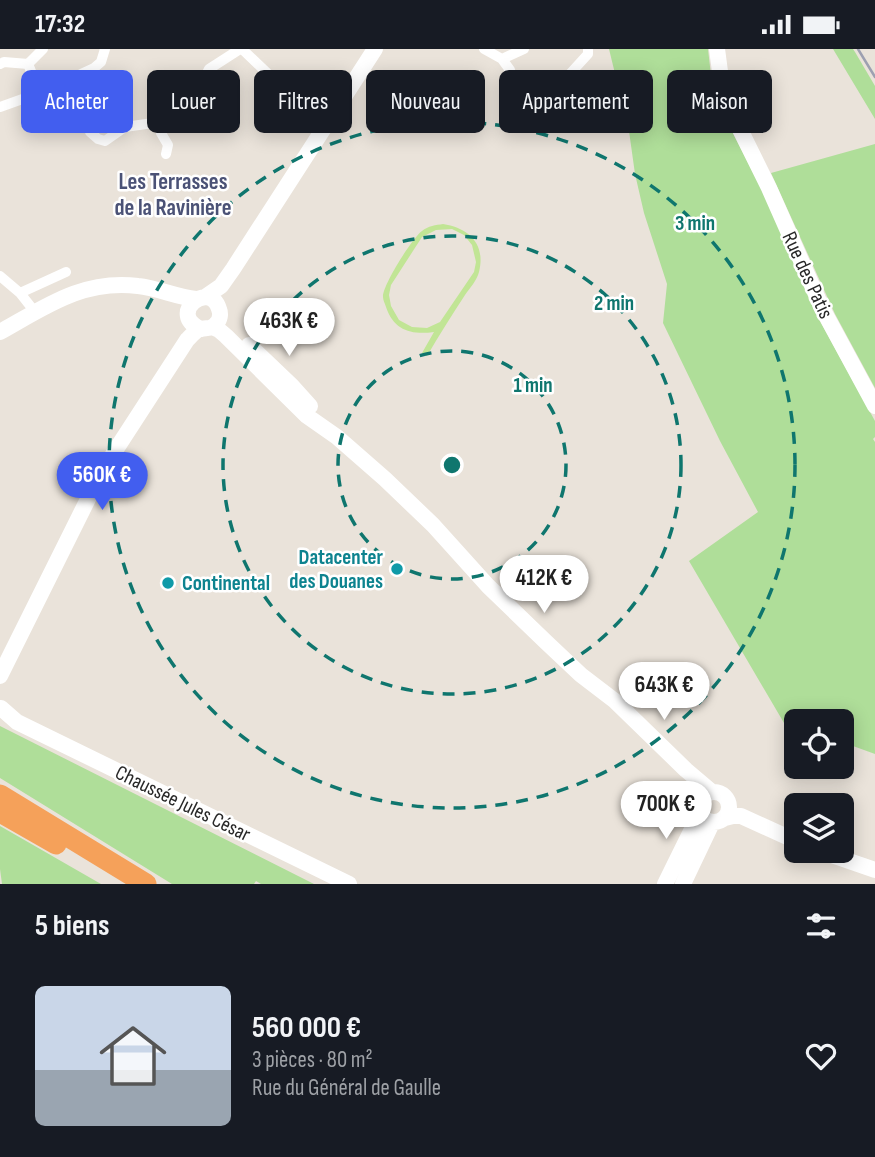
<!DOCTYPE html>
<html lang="fr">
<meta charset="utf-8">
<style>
body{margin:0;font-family:"Sofia Sans Condensed",sans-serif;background:#242831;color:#f1f3f6;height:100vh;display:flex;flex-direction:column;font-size:26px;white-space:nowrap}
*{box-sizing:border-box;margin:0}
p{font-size:23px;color:#9ea1a6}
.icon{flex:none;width:38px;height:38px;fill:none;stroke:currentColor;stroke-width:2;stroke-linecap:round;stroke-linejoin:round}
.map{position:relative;height:835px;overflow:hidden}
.panel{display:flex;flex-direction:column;background:#171b24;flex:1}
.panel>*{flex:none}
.banner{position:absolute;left:21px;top:21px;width:833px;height:63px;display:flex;gap:14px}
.controls{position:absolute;left:784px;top:660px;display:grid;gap:14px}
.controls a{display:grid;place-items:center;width:70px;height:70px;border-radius:10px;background:#171b24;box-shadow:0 4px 18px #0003;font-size:35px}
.price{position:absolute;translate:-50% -60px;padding:0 16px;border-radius:24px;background:#fff;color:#222;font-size:23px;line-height:46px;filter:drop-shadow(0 2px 4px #0008)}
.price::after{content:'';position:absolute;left:50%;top:42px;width:21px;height:16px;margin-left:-10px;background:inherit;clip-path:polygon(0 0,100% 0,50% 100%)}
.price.current{background:#425eef;color:#fff}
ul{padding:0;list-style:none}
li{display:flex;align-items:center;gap:21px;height:175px;padding:0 35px}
li span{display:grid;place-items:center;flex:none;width:196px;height:140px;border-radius:10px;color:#555}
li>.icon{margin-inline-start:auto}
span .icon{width:84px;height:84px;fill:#fffc;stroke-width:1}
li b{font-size:30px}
h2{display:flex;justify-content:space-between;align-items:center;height:84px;padding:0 35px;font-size:30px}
.tag{padding:0 24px;border-radius:10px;background:#171b24;box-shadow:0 4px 18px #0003;font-size:24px;line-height:63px}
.tag.current{background:#425eef;color:#fff}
.status{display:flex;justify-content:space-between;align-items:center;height:49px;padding:0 35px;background:#171b24;direction:ltr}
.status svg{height:19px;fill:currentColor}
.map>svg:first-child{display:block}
.green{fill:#afde99}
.pitch{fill:#c1e595;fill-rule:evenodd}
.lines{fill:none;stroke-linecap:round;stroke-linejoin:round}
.street{stroke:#fff;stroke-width:10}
.secondary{stroke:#fff;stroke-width:16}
.highway{stroke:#f5a15a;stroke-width:21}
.rail{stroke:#9da0b1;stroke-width:2.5}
.ring{fill:none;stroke:#0f766e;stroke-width:3.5;stroke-dasharray:12 9}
.culture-dot{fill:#0f9aa8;stroke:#fff;stroke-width:2.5}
.labels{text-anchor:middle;stroke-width:5;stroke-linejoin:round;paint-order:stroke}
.street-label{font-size:21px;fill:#282828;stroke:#fff}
.culture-label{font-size:21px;font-weight:bold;fill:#0d838f;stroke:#fff;text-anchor:end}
.neighbourhood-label{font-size:23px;font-weight:bold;fill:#4b5276;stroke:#fff}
.centre{fill:#0f766e;stroke:#fff;stroke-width:3.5}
.ring-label{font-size:21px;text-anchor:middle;font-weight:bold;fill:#0f766e;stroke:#fff;stroke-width:5;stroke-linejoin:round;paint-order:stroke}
</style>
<div class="status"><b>17:32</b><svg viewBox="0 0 49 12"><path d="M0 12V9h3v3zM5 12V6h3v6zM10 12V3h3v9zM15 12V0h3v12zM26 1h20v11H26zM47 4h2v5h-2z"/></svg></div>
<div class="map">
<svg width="875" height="835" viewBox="0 0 875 835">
<rect width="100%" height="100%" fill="#eae3da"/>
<path class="green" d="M609,0H708L712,35L718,55L765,147L821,274L875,372V388L873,390L875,393V705L842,693V672H796V678L784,674L689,512L758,463L720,392L663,274L667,235L644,164L635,125L629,82Z
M833,0H853L855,3L875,37V70Z
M875,95V339L835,265L771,124Z
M0,677L314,835H261L256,832L254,835H172L0,729Z
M0,777L101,835H2L0,820Z"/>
<path class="pitch" d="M443,175C469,179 486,195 479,223C477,231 470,239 465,246C452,266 439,286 427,307L422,304L434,283C412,286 394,282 386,258C385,255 383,251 383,248C382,237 413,188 422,182C428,177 436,176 443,175ZM452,180L464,186L472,196L476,213L474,223L440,273L427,279L412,278L399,271L391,257L389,246L391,236L422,188L436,181Z"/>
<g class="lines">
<path class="street" d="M242,0L282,38L321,82
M484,0L502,10L510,21L512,49L525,61L536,62L588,5V0
M502,10L524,0
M0,15L4,13L28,15L43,0
M28,15L35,32L42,43
M0,58L42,43L69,38L81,25L94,19L101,13L105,0
M90,83L98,90L105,92L125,78L160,73
M166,105L168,96L161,84L160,73L169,71L191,57L209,20L240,0
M0,227L20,244L35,263
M20,244L66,223"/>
<path class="secondary" d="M717,0L721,30L733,66L769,139L822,259L875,357
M205,248L221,237L233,220L375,0
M212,278L219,281L226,287L307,367L337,388L385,430L433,476L488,537L546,593L581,626L615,652L686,721L712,743
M0,283C45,258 83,230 138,237C158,239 176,248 196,250
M249,296L292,337L310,357
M0,627L93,440L115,402L187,291C191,287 196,281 200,280C206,278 211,281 216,275C220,271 221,265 219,260C210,230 166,265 201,280
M1,659L17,673L349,835
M699 758a15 15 0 1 1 30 0a15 15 0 1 1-30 0Z
M725,769L733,767H741L796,792
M820,802L875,821
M665,835L700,764
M683,835L712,774"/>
<path class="highway" d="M0,746L146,835
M0,763L56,795"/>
<path class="rail" d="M858,0L875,28"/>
</g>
<g class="ring">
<circle cx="452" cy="416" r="114"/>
<circle cx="452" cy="416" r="229"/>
<circle cx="452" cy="416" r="343"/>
</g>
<g class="culture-dot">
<circle cx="397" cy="520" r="7"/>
<circle cx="168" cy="534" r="7"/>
</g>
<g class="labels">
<g class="street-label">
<text transform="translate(808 226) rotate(65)" y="7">Rue des Patis</text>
<text transform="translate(183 754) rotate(26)" y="7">Chaussée Jules César</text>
</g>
<g class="culture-label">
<text x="383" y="515">Datacenter<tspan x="383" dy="24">des Douanes</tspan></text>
<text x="182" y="541" text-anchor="start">Continental</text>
</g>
<g class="neighbourhood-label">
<text x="173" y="140">Les Terrasses<tspan x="173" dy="26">de la Ravinière</tspan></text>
</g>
</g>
<circle cx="452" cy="416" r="10" class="centre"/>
<g class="ring-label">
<text x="695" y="181">3 min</text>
<text x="614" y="261">2 min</text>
<text x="533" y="343">1 min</text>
</g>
</svg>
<div class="controls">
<a><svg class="icon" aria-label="locate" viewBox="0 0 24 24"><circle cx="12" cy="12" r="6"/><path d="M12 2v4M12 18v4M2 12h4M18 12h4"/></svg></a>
<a><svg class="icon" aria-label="layers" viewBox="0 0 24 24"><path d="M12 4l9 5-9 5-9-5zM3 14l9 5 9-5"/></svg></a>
</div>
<b class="price" style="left:289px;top:309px">463K €</b>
<b class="price current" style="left:102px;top:463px">560K €</b>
<b class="price" style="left:544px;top:566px">412K €</b>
<b class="price" style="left:664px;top:673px">643K €</b>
<b class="price" style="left:666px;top:792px">700K €</b>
<div class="banner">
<a class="tag current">Acheter</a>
<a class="tag">Louer</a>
<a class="tag">Filtres</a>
<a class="tag">Nouveau</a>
<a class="tag">Appartement</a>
<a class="tag">Maison</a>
</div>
</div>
<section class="panel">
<h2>5 biens<svg class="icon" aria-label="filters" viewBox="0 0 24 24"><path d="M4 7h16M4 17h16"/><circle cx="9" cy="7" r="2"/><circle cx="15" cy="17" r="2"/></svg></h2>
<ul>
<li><span style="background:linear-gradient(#c9d6e8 60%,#9aa5b1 0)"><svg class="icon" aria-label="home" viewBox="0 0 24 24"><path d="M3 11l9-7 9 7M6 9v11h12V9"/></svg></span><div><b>560 000 €</b><p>3 pièces · 80 m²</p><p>Rue du Général de Gaulle</p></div><svg class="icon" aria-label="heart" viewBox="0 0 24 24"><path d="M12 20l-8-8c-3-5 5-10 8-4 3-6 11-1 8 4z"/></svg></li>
</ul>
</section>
